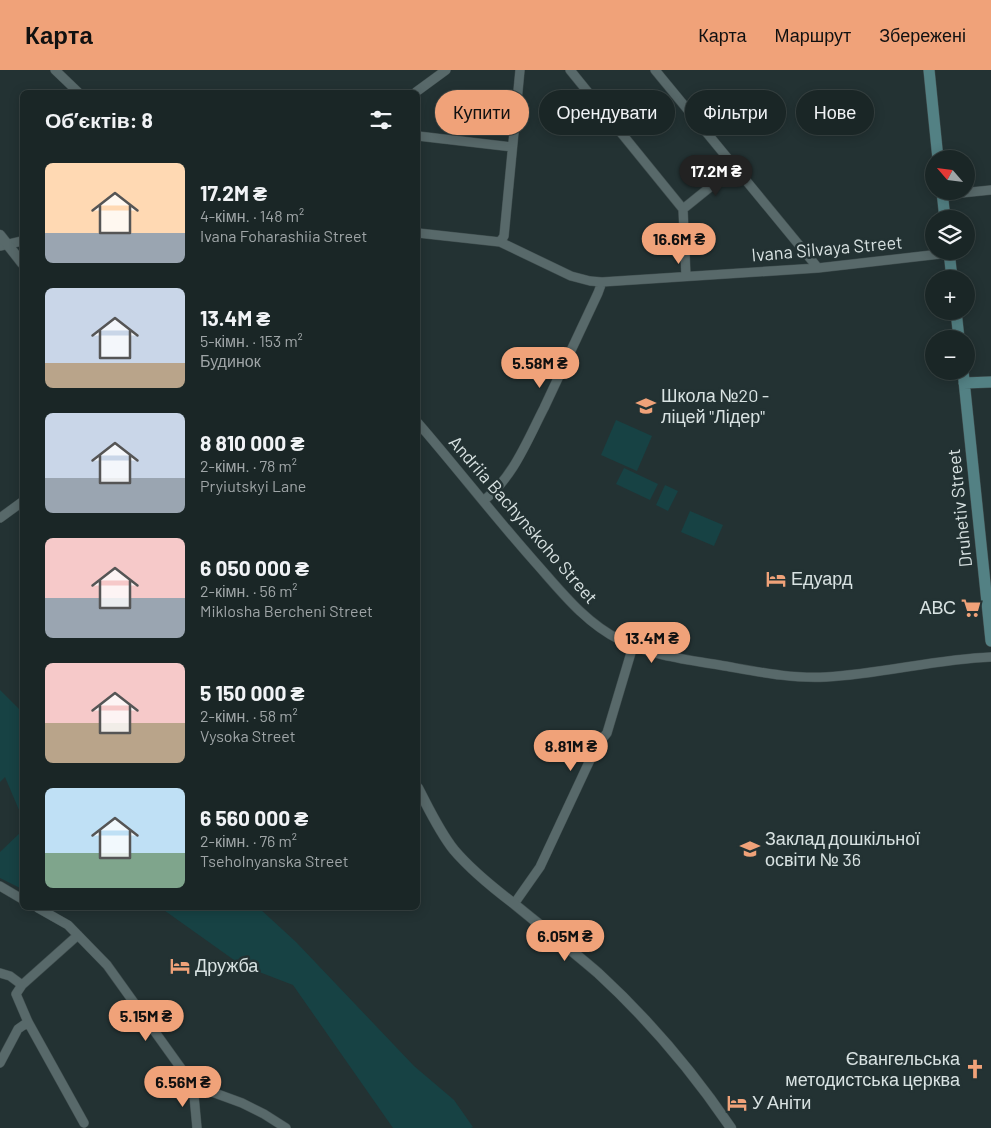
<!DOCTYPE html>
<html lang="uk">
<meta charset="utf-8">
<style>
body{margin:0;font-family:Barlow,sans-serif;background:#273232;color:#f1f3f6;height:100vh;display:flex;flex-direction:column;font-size:19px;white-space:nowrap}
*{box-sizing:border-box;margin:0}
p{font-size:16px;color:#9fa5a7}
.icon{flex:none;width:28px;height:28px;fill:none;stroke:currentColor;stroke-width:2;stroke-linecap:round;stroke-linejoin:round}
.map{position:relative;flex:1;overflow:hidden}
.panel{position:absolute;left:20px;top:20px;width:400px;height:820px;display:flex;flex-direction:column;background:#1a2626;border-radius:8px;box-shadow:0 2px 12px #0003,0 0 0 1px #384343}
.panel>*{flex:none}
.guide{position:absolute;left:435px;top:20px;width:475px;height:45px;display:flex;gap:10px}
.needle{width:32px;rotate:298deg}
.tools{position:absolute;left:925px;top:80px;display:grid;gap:10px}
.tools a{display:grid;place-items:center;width:50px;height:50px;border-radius:50%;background:#1a2626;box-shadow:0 2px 12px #0003,0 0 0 1px #384343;font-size:25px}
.price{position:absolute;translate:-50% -42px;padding:0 11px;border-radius:18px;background:#f0a279;color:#111;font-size:16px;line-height:32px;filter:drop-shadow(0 1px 2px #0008)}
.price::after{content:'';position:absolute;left:50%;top:30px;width:15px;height:11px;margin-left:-8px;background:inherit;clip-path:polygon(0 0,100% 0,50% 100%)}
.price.active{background:#222;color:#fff}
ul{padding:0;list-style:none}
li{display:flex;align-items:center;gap:15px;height:125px;padding:0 25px}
li span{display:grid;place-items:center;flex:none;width:140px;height:100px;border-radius:8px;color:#555}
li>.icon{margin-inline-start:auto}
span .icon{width:60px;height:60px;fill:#fffc;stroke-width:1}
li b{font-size:21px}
h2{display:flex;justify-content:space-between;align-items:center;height:60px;padding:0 25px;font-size:21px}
.chip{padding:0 18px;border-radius:22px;background:#1a2626;box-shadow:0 2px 12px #0003,0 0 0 1px #384343;font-size:18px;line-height:45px}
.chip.active{background:#f0a279;color:#111}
header{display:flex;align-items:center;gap:30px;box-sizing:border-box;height:70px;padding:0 25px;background:#f0a279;color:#111}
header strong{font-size:24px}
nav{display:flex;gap:28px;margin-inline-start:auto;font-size:18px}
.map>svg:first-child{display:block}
.green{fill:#174244}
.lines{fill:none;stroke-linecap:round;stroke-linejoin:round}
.minor-casing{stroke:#404e4f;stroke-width:10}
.tertiary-casing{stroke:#404e4f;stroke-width:11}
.secondary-casing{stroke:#404e4f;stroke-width:12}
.minor{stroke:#58696a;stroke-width:9}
.tertiary{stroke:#58696a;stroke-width:10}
.secondary{stroke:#538184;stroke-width:11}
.labels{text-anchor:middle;stroke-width:5;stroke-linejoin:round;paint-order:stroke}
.street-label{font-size:18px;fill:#d8e2e2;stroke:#233233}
.poi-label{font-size:18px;fill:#d8e2e2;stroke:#233233;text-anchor:start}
</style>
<header>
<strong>Карта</strong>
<nav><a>Карта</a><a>Маршрут</a><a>Збережені</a></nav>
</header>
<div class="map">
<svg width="991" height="1058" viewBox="0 0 991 1058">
<rect width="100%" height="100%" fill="#233233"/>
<path class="green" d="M616,350L652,366L637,401L601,385Z
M624,398L658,414L650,430L616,414Z
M665,415L678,421L668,441L656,435Z
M690,441L723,455L714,476L681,462Z
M0,620L22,642V747L5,707L0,712Z
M22,761V819L0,808V782Z
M161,838H259L296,872L414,996L454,1030L473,1057L471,1058H393L293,915L241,895Z"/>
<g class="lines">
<defs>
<path id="minor" d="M55,0L78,22
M570,0L683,139L686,206
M655,0L818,198
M416,22L446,0
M418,66L512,77
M942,125L991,120
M683,139L735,97
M418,163L500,172L571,206L590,211L602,212L818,198L949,183
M500,172L504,166L520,0
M0,176L22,171
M418,353C457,398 494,446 534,491C560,520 584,552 620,570C652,586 690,590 725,596C759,602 793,609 826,607C882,604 936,589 991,587
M483,431C513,408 527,371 544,338C562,300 580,261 598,223L602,212
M0,448L22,432
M0,816L22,829
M514,834L540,797L597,675L607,663L633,576
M38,838L68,855L107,895L193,1015L242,1033L264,1044L286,1058
M78,865L22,915L16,924L28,952L84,1053
M0,903L10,906L22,915
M0,993L18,959L28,952
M193,1015L197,1058"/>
<path id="tertiary" d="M0,165L22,193
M418,718C429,739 439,761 454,780C471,800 492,817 513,833C541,856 570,879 598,903C648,949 693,1002 731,1058"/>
<path id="secondary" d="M929,0L938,89
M942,121L945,149
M949,181L952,209
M956,241L959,269
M963,301L991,571
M964,313L991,312"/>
</defs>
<use href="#minor" class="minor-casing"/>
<use href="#tertiary" class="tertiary-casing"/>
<use href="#secondary" class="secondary-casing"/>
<use href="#minor" class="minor"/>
<use href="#tertiary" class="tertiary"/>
<use href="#secondary" class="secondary"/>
</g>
<defs>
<symbol id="school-bare" viewBox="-9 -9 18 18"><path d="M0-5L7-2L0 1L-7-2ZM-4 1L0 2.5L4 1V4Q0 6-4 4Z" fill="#f0a279" stroke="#233233" stroke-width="2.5" paint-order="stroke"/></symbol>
<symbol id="hotel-bare" viewBox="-9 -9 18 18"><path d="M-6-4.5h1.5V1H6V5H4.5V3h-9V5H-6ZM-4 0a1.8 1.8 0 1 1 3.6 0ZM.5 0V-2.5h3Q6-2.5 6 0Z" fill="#f0a279" stroke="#233233" stroke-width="2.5" paint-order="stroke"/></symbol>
<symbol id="supermarket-bare" viewBox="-9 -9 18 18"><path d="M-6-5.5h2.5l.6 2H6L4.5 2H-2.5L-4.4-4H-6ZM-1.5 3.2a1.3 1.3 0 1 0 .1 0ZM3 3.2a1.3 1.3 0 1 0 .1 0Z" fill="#f0a279" stroke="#233233" stroke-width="2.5" paint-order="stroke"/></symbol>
<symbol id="church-bare" viewBox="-9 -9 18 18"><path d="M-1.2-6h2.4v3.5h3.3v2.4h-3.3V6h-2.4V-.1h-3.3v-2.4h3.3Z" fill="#f0a279" stroke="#233233" stroke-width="2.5" paint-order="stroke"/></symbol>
</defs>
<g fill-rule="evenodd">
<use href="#school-bare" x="632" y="322" width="28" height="28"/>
<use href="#hotel-bare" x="762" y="495" width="28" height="28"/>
<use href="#supermarket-bare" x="957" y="524" width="28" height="28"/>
<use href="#school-bare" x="736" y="765" width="28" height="28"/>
<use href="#hotel-bare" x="166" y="882" width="28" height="28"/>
<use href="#church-bare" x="961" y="985" width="28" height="28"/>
<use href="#hotel-bare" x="723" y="1019" width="28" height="28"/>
</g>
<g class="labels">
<g class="street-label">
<text transform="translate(827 179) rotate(-5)" y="6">Ivana Silvaya Street</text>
<text transform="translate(960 438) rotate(-96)" y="6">Druhetiv Street</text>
<text transform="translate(523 450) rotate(49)" y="6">Andriia Bachynskoho Street</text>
</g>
<g class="poi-label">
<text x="661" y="332">Школа №20 -<tspan x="661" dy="21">ліцей "Лідер"</tspan></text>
<text x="791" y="515">Едуард</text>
<text x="956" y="544" text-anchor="end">АВС</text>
<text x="765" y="775">Заклад дошкільної<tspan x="765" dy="21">освіти № 36</tspan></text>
<text x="195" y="902">Дружба</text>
<text x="960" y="995" text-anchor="end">Євангельська<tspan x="960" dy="21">методистська церква</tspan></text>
<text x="752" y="1039">У Аніти</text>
</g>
</g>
</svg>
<div class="tools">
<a><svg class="needle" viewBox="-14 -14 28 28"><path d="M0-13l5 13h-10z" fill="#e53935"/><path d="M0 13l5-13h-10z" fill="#9fa5a7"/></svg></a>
<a><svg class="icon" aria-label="layers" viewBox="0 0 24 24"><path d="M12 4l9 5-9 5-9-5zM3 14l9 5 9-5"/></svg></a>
<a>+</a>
<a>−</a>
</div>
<b class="price active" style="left:716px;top:127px">17.2M ₴</b>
<b class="price" style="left:679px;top:195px">16.6M ₴</b>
<b class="price" style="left:540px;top:319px">5.58M ₴</b>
<b class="price" style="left:652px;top:594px">13.4M ₴</b>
<b class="price" style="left:571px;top:702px">8.81M ₴</b>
<b class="price" style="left:565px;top:892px">6.05M ₴</b>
<b class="price" style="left:146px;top:972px">5.15M ₴</b>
<b class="price" style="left:183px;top:1038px">6.56M ₴</b>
<div class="guide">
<a class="chip active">Купити</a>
<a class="chip">Орендувати</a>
<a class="chip">Фільтри</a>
<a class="chip">Нове</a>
</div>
<section class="panel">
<h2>Об’єктів: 8<svg class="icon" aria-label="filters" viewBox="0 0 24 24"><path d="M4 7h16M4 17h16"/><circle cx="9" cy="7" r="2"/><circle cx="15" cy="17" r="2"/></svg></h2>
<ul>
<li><span style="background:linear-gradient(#ffd9b3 70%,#9aa5b1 0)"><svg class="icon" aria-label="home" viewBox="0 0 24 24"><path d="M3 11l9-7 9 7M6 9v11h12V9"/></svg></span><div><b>17.2M ₴</b><p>4-кімн. · 148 m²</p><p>Ivana Foharashiia Street</p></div></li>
<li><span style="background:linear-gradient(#c9d6e8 75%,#b9a48a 0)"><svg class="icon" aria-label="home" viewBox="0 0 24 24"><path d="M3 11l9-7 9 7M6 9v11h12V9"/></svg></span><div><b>13.4M ₴</b><p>5-кімн. · 153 m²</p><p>Будинок</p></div></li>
<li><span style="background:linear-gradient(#c9d6e8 65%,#9aa5b1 0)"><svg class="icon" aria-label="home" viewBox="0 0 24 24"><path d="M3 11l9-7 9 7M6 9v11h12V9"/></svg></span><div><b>8 810 000 ₴</b><p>2-кімн. · 78 m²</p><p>Pryiutskyi Lane</p></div></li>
<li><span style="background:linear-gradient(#f6c9c9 60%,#9aa5b1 0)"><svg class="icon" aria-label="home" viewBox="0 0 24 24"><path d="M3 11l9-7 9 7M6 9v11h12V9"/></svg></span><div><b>6 050 000 ₴</b><p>2-кімн. · 56 m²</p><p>Miklosha Bercheni Street</p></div></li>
<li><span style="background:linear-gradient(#f6c9c9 60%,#b9a48a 0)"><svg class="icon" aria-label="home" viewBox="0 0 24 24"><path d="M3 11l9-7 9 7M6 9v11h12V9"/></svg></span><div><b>5 150 000 ₴</b><p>2-кімн. · 58 m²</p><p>Vysoka Street</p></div></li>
<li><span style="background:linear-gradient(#bfe0f5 65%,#7fa58c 0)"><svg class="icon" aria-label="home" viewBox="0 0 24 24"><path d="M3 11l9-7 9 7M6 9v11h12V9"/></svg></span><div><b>6 560 000 ₴</b><p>2-кімн. · 76 m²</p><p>Tseholnyanska Street</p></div></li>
</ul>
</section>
</div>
